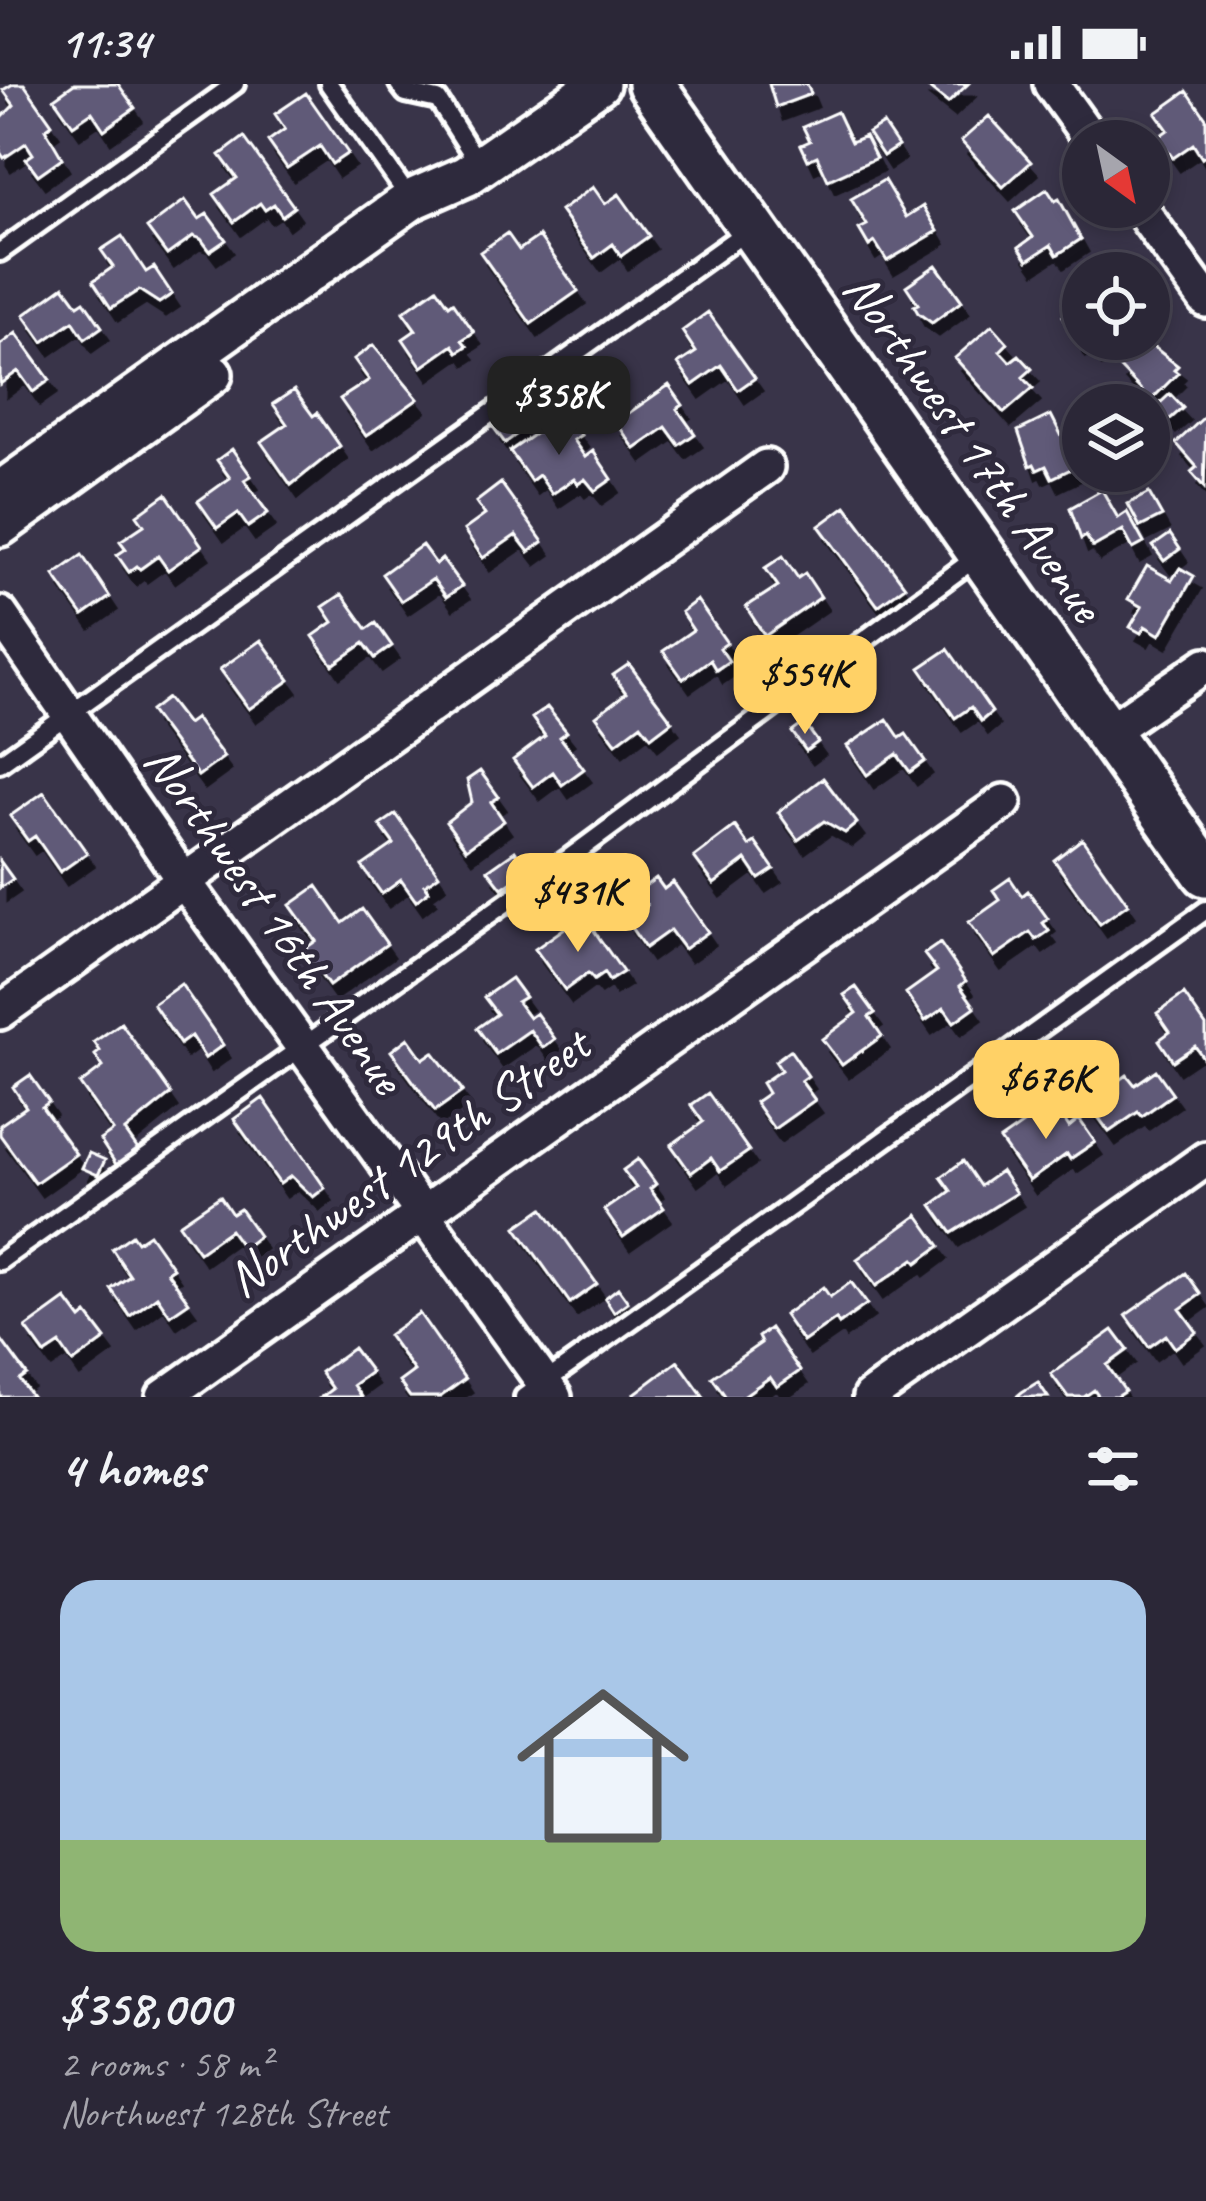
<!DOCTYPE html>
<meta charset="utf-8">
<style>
body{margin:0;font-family:Caveat,sans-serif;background:#332f3f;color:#f1f3f6;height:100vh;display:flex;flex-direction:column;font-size:45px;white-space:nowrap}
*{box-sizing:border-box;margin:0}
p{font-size:39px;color:#a6a5ad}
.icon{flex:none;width:66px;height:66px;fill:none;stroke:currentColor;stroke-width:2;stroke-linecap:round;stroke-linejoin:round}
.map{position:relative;height:1313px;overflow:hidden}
.sheet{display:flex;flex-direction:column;background:#2b2737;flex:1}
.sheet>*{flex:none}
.needle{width:78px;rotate:147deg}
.tools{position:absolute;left:1062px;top:36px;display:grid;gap:24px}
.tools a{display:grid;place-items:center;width:108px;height:108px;border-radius:50%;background:#2b2737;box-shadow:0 6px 18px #0003,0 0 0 3px #474452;font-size:60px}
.price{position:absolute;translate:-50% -102px;padding:0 27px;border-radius:24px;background:#ffd166;color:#111;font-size:39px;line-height:78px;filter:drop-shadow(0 3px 6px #0008)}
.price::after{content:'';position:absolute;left:50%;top:72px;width:36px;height:27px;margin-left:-18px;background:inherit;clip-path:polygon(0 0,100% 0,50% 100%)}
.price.active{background:#222;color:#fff}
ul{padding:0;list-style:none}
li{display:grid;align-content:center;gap:24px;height:636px;padding:0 60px}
li span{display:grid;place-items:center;height:372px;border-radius:36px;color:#555}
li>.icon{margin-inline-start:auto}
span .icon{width:216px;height:216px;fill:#fffc;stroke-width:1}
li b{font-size:51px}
h2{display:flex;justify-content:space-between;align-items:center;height:144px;padding:0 60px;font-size:51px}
.status{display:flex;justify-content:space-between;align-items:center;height:84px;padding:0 60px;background:#2b2737;direction:ltr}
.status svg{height:33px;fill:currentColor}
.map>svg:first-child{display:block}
.building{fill:#615a78;stroke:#fff;stroke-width:3;filter:url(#shadow)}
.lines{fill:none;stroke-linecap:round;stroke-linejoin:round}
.service-casing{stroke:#fff;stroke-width:26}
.minor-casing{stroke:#fff;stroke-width:42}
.tertiary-casing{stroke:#fff;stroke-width:48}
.secondary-casing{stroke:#fff;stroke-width:54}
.service{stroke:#2f2a3d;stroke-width:16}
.minor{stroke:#2f2a3d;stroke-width:33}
.tertiary{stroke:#2f2a3d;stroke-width:39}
.secondary{stroke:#2f2a3d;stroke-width:45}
.labels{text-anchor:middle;stroke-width:10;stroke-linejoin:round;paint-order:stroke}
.street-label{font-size:51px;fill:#fff;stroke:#2f2a3d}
</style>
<div class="status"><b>11:34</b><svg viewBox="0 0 49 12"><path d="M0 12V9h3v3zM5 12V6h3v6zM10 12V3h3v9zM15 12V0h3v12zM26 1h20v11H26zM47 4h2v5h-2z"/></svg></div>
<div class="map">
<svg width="1206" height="1313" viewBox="0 0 1206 1313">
<defs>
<filter id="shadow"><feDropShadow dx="7" dy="13" stdDeviation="0" flood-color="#0009"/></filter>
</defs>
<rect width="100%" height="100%" fill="#393449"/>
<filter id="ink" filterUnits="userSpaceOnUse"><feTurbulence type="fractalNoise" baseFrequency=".00833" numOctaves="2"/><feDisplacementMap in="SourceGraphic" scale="24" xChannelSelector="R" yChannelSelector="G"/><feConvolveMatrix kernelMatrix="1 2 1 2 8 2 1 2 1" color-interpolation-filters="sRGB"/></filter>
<g filter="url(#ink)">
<path class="building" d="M13,0H24L52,40L45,45L62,74L38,91L26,75L33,70L26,59L4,74L0,68V35L14,21L3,6Z
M74,0H118L135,24L104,46L92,28L73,41L54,14Z
M769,0H807L811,10L776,23Z
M924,0H968L948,19Z
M1187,7L1206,34V71L1202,74L1193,60L1173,74L1158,53L1168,46L1156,29Z
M306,9L348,69L332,80L320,62L287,84L268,57L285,45L275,30Z
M837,28L851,58L865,52L876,74L828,96L817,72L808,76L801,61L810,57L803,43Z
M989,32L1031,78L1003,103L961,57Z
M883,40L898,62L883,72L868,49Z
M244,53L294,123L282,132L274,120L265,126L260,119L234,138L214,110L237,94L220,71Z
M884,96L906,133L923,122L938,147L887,177L875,158L869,162L859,145L867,141L851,115Z
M593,103L605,120L619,110L649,152L621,172L613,160L594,174L560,127Z
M1047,105L1055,117L1059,115L1081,155L1057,171L1051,161L1028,176L1019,163L1033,153L1015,127Z
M185,116L199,135L207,130L226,156L210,167L201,155L193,152L167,171L147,144Z
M507,149L519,166L539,152L578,207L531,240L480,168Z
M122,152L146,188L154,183L172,210L159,219L139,206L111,224L93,197L113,183L101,166Z
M936,181L962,217L932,239L918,229L914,222L918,220L906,202Z
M1083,193V255L1117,257L1095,269L1088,256L1079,260L1063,232L1081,222L1069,201Z
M64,202L78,221L84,217L102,243L85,255L73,237L43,258L24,231Z
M437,204L449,221L453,218L474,248L462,256L467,262L458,268L453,261L422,283L403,255L416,246L403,228Z
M708,228L755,294L738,306L721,281L693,301L678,280L696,268L682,247Z
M992,241L1008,259L1000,267L1010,278L1019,271L1032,285L1023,293L1033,304L1004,329L955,274Z
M16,249L50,296L33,308L18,287L0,300V261Z
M1145,256L1178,282L1174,286L1178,289L1146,321H1141L1134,314L1142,307L1119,283Z
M373,261L418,315L366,352L340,315L369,296L354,275Z
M669,301L683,321L677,325L695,350L679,361L666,343L635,365L616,338Z
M294,306L313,332L317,329L340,362L291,401L261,358L287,340L273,320Z
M1170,310L1183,324L1169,336L1157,322Z
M565,329L581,351L573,356L585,373L593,367L612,395L595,407L585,395L578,400L574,395L552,410L539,391L531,397L510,367Z
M1051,331L1077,382L1052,394L1046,382L1037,386L1034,380L1030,382L1018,347Z
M511,332L525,344L505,359L494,344Z
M1203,334L1206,337L1204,403L1191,388L1197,383L1176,359Z
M232,365L251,392L244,396L268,429L248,443L238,429L217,444L198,417L230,394L217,376Z
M501,399L543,458L529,468L516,451L483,474L464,446L485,431L476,418Z
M1102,406L1118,434L1127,428L1144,459L1133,465L1123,446L1093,463L1086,452L1081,455L1070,424Z
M1149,409L1162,432L1140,443L1128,420Z
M166,410L202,462L168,486L158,472L140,485L137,482L129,488L117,471L126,465L120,457L144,441L137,431Z
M846,422L905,502L878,522L819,442Z
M1170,450L1180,465L1164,477L1153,462Z
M422,461L436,480L442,475L462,502L446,513L433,495L401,517L382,490Z
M82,471L110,513L83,532L54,491Z
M783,472L798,494L805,489L821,513L765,552L746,523L778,502L765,484Z
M1147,482L1172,496L1180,484L1194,492L1160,551L1145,542L1141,549L1130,543L1142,523L1128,515Z
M342,510L367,545L376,539L392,562L375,574L364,559L333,581L313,552L333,538L323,523Z
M697,516L727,559L720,564L729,577L716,586L710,576L683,595L663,567L693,546L681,528Z
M261,556L290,596L249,625L220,585Z
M948,565L992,628L981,637L971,623L955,634L920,584Z
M629,580L672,637L651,653L641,640L616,659L596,632L626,609L613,591Z
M167,614L187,640L195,634L224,673L198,692L150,627Z
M547,623L567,648L560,653L584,685L562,701L553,688L533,703L513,676L545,652L532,634Z
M887,635L900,654L906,650L925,677L910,688L897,670L867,691L847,662Z
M804,639L818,658L806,667L792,648Z
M480,687L499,713L491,718L504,737L466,765L446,738L472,718L467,696Z
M823,694L857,739L845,749L824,737L798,756L778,728Z
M44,708L87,769L60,788L35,752L28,757L10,732Z
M396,730L439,791L425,801L429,807L416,817L401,796L382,810L362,782L394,760L380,741Z
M735,742L749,762L755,758L774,785L759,795L746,776L714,800L694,773Z
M1082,755L1128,820L1100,840L1054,776Z
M515,767L528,786L502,804L488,786Z
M0,777L13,795L0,804Z
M656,794L664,805L673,798L708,848L684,865L670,846L645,864L626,836L647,821L638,807Z
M1010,794L1022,812L1028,807L1048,835L1043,839L1049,847L1036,856L1030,848L994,873L969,838L1000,816L993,806Z
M317,802L343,839L362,825L387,860L329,902L303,866L316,857L290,821Z
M583,831L623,888L609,897L604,889L594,896L588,889L565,906L535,865Z
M940,859L966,897L960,902L975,923L954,938L944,924L925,937L906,909L937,887L924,870Z
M511,894L525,913L517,918L529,934L536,929L555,955L543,964L530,946L496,970L477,944L497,930L484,913Z
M181,900L223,961L205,974L191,952L180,960L153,920Z
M856,903L875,929L869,933L882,952L842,981L822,955L857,929L844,911Z
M1184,910L1206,942V978L1195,962L1173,977L1159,956L1170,948L1157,929Z
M121,939L171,1010L125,1047L141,1070L119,1085L100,1056L113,1047L80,1000L103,983L95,971L100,967L94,958Z
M408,954L423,975L433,968L463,1007L435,1027L391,967Z
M790,966L808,992L801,997L815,1016L774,1045L755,1018L768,1009L762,999L781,986L775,977Z
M1156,986L1173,1010L1142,1032L1138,1028L1109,1048L1088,1019L1127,991L1135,1001Z
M30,991L49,1018L42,1023L76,1070L35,1099L0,1051V1041L26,1023L13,1003Z
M708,1009L749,1067L720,1087L711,1074L691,1089L671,1061L703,1038L691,1021Z
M263,1014L325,1104L313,1113L291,1092L280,1100L234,1035Z
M1053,1019L1069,1043L1079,1035L1095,1058L1070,1075L1067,1070L1029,1097L1000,1056Z
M89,1069L105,1076L98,1091L82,1084Z
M638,1075L656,1100L650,1105L664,1124L623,1153L604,1126L636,1104L623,1086Z
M963,1077L980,1102L1001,1087L1016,1109L952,1149L932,1121L951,1107L941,1093Z
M220,1112L232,1130L240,1125L259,1152L243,1164L230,1146L199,1168L179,1140Z
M543,1124L597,1200L570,1219L516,1143Z
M918,1131L940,1162L917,1179L914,1175L876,1202L857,1175Z
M149,1150L173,1184L167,1188L189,1218L170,1231L157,1212L130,1232L111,1205L130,1192L112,1165L132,1151L137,1158Z
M1186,1189L1201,1210L1180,1225L1197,1248L1175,1264L1166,1251L1149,1263L1126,1231Z
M851,1198L867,1220L839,1240L836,1235L803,1258L784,1231L823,1203L830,1213Z
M618,1204L628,1218L614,1228L605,1214Z
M66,1215L81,1235L87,1230L106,1255L73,1279L60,1260L45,1270L26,1244Z
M419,1229L465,1295L440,1313H410L399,1298L414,1287L388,1251Z
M770,1244L800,1287L777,1303L770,1293L742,1313H726L712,1293L761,1259L758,1253Z
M1113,1246L1128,1266L1107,1281L1125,1307L1116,1313H1099L1094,1306L1084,1313H1068L1051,1290Z
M0,1254L27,1291L20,1296L32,1313H0Z
M353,1264L371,1288L353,1301L361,1313H321L332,1305L320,1288Z
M678,1277L704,1313H636L634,1310Z
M1038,1298L1048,1313H1016L1022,1308Z"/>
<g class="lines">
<defs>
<path id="service" d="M329,0L410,115
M399,0L406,9L438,16L480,82
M0,168L235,0
M0,679L751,144
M0,1177L569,774L981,470
M524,1313L1206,826"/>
<path id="minor" d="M1051,0L1092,57
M1139,123L1206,216
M0,530L184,797L554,1313
M1108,648L1206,581
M0,928L766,383
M164,1313L1004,718
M870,1313L1206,1075"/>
<path id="tertiary" d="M0,408L411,116L466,92L599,0
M0,442L212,290"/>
<path id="secondary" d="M651,0L1206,789"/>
</defs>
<use href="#service" class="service-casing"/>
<use href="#minor" class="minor-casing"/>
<use href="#tertiary" class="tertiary-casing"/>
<use href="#secondary" class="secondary-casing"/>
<use href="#service" class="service"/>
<use href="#minor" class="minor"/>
<use href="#tertiary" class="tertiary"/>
<use href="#secondary" class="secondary"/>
</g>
</g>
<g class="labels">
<g class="street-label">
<text transform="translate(975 362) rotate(55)" y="18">Northwest 17th Avenue</text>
<text transform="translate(276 834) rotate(55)" y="18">Northwest 16th Avenue</text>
<text transform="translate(407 1077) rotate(-35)" y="18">Northwest 129th Street</text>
</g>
</g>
</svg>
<div class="tools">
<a><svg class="needle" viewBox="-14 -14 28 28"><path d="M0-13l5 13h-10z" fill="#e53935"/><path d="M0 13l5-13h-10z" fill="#a6a5ad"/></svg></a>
<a><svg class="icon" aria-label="locate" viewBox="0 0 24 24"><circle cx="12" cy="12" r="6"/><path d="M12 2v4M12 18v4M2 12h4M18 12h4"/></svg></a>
<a><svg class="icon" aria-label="layers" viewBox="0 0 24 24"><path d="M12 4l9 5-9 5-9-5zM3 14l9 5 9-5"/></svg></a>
</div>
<b class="price active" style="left:559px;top:374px">$358K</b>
<b class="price" style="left:805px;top:653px">$554K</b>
<b class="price" style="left:578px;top:871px">$431K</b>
<b class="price" style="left:1046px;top:1058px">$676K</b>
</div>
<section class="sheet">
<h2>4 homes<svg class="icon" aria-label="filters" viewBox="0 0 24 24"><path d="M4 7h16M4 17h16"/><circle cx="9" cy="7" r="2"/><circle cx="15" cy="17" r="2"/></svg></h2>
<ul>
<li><span style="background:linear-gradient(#a9c7e8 70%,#8fb573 0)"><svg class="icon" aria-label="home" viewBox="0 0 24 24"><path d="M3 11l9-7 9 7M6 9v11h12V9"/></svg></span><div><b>$358,000</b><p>2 rooms · 58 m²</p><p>Northwest 128th Street</p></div></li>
</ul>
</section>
